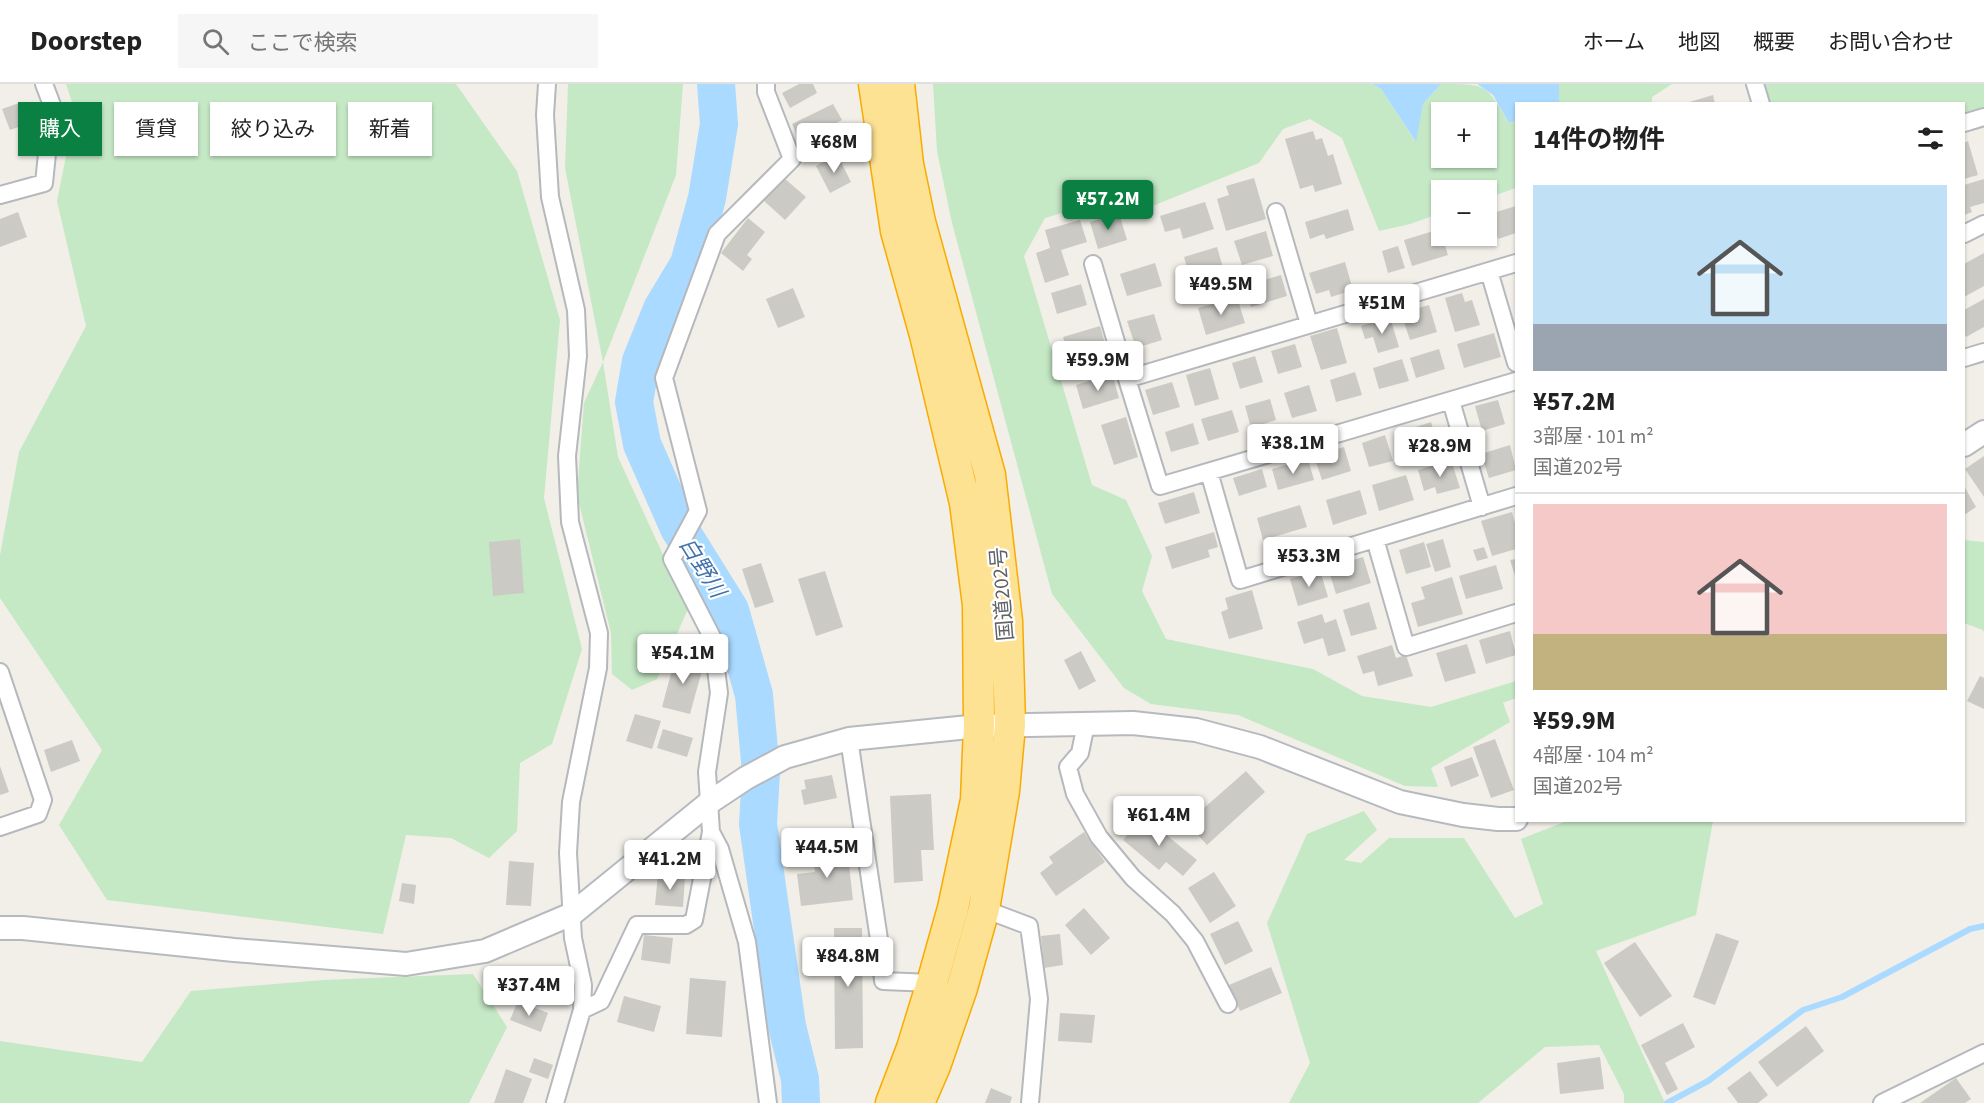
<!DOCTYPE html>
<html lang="ja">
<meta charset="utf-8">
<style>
body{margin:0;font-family:"Source Sans 3","Noto Sans JP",sans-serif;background:#f6f6f6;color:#222;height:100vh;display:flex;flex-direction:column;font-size:22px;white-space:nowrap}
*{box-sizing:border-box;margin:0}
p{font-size:20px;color:#767676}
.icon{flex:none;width:33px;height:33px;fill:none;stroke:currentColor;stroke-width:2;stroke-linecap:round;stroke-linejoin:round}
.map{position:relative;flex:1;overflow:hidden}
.details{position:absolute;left:1515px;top:18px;width:450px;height:720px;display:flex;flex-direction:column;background:#fff;border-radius:0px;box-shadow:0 2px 4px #0004}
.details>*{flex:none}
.guide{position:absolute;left:18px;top:18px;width:570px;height:54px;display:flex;gap:12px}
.buttons{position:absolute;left:1431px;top:18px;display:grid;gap:12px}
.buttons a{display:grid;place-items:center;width:66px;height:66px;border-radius:0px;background:#fff;box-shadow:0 2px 4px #0004;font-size:30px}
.price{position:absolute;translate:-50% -51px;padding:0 14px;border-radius:6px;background:#fff;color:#222;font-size:20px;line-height:39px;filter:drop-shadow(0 2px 3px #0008)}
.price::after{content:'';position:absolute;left:50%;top:36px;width:18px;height:14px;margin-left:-9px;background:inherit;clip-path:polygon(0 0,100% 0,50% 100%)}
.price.selected{background:#0b8043;color:#fff}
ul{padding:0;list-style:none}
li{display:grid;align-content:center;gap:12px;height:318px;padding:0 18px}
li+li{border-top:2px solid #e0e0e0}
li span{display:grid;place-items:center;height:186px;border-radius:0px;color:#555}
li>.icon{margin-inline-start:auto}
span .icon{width:108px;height:108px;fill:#fffc;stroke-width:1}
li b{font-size:26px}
h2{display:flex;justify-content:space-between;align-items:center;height:72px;padding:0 18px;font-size:26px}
.pill{padding:0 21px;border-radius:0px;background:#fff;box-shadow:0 2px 4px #0004;font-size:21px;line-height:54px}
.pill.selected{background:#0b8043;color:#fff}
header{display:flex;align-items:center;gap:36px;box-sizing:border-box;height:84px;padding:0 30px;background:#fff;border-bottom:2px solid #e0e0e0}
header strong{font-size:28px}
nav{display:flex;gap:33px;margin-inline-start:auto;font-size:21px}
.search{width:420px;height:54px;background:#f6f6f6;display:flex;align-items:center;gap:15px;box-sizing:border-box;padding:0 21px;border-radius:0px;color:#767676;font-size:22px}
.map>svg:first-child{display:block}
.green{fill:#c5e8c5;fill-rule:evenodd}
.water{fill:#aadaff}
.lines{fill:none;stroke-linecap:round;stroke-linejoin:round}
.stream{stroke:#aadaff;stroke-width:6}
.river{stroke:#aadaff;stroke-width:38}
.building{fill:#cccac5}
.street-casing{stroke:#b5b8bc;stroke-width:20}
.secondary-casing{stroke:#b6babf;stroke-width:26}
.highway-casing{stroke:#f9ab00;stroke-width:33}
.street{stroke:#fff;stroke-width:16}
.secondary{stroke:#fff;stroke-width:22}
.highway{stroke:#fde293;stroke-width:30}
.labels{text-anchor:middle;stroke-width:4.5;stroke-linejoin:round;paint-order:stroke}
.street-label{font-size:21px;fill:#5f6368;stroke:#fff}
.water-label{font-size:22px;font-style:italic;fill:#4174aa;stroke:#fff}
</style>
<header>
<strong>Doorstep</strong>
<div class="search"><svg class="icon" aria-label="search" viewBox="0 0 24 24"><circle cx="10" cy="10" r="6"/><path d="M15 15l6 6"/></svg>ここで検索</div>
<nav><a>ホーム</a><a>地図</a><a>概要</a><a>お問い合わせ</a></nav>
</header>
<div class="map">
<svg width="1984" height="1019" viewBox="0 0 1984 1019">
<rect width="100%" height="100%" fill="#f1efe8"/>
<path class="green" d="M66,0H456L517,87L560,236L544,414L582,565L552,660L520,679L517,747L489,774L451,754L406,751L383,850L107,816L59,741L102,666L0,514V471L19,368L86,242L57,117L75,27Z
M568,0H683L676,91L603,278L618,373L688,525L657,595L632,606L612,590L611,549L577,411L584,319L603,278L565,84Z
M933,0H1372L1381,5L1415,57L1423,20L1441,0C1487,0 1486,0 1509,39L1516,37V104L1487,114L1486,106H1442L1441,129L1410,140L1379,147L1342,54L1310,35L1283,45L1259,79L1150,123L1116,113L1045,134L1024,172L1092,401L1126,416L1152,472L1142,507L1166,555L1313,585L1362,612L1431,623L1516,597V614L1503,619L1510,638L1431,684L1438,703L1405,702L1238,631L1151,620L1124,604L1052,510L952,139L937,67ZM1442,28H1486V74H1442Z
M1559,0H1672L1652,13V19L1559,20Z
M1762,0H1984V25L1964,32V20L1769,19Z
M1964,456L1984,458V549L1983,546L1964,539Z
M1364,727L1377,746L1344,776L1361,779L1389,754H1464L1515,834L1543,820L1521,755L1567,737H1713L1696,831L1596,867L1665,1019H1624V1010L1599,961L1545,963L1478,1019H1289L1310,979L1267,839L1307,750Z
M473,890L507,943L469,1019H0V957L142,978L191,907L323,896Z"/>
<path class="water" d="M1372,0H1441L1423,20L1416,58L1381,5Z
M1477,0H1559V19L1516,20V37L1509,39L1493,11Z"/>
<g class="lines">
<path class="stream" d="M1667,1019L1708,997L1803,926L1842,913L1970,845L1984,842"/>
<path class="river" d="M716,0L719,40L707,114L689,180L662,225L641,277L634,318L642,360L679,444L730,526L754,611L761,688L758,740L787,942L800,995L801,1019"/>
</g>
<path class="building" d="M799,0H813L817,9L790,24L782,9Z
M1713,11L1715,20H1687L1686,19Z
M19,19L27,40L10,46L2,25Z
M833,20L842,36L827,44L834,57L807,70L792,40Z
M1313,47L1316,56L1322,54L1328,72L1333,70L1342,100L1315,108L1313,101L1300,105L1285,55Z
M1968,57L1978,91L1964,95V59Z
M837,70L851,98L830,109L816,82Z
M784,94L806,113L785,136L763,116Z
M1254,94L1266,135L1226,147L1217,115L1229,111L1226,102Z
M1984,95V119L1970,123L1972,128L1964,131V101Z
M1205,118L1214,145L1183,155L1180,144L1165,148L1160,132Z
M1516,122V149L1498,155L1490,130Z
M1348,125L1354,146L1326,155L1324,150L1310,155L1305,138Z
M18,128L27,153L0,163V135Z
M1119,129L1127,156L1098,165L1090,138Z
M748,134L765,148L747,171L752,175L743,187L721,169Z
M1080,136L1087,158L1061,166L1069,191L1045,199L1036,169L1050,164L1045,146Z
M1440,145L1448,171L1412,182L1404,156Z
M1487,146L1489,152H1492L1460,162L1457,152H1486Z
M1266,147L1273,172L1242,181L1234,157Z
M1398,162L1405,184L1388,189L1382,167Z
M1217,163L1224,187L1191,197L1184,173Z
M1984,169V202L1964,213V180Z
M1345,178L1353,206L1331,213L1329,206L1316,210L1309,189Z
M1155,179L1162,202L1127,212L1120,190Z
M1281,191L1287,212L1251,223L1245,202Z
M1081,200L1087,221L1057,230L1051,209Z
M793,204L805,233L778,244L766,215Z
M1462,209L1465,218L1472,216L1480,241L1455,248L1445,214Z
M1237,213L1245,239L1206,251L1198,224Z
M1984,215V243L1966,253L1964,248V226Z
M1429,221L1437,248L1410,256L1401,229Z
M1154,230L1162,256L1136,264L1127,237Z
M1390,233L1399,263L1378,269L1373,253L1365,255L1361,242Z
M1100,242L1105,259L1096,262L1098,270L1071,278L1063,253Z
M1337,244L1347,279L1321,286L1310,252Z
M1494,249L1501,273L1464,284L1457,260Z
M1295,260L1302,283L1278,290L1271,267Z
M1439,265L1445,285L1416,294L1410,274Z
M1255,272L1263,298L1240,305L1232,279Z
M1402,275L1409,297L1379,305L1373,284Z
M1210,284L1219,315L1195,322L1186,291Z
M1355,288L1362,311L1336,318L1330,296Z
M1112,290L1119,314L1083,325L1076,301Z
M1172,298L1180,323L1153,331L1145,306Z
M1309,301L1317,327L1292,334L1284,309Z
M1270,315L1276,336L1251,344L1245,322Z
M1498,316L1505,340L1482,347L1475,322Z
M1232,326L1239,348L1208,357L1201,335Z
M1126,333L1138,373L1114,381L1101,341Z
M1431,338L1439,365L1414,372L1407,346Z
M1193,339L1199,360L1171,368L1165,348Z
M1385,351L1393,377L1369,383L1362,359Z
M1510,361L1516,386L1489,394L1481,370Z
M1344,363L1351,387L1322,396L1314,372Z
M1984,372V413L1965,385Z
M1308,375L1314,396L1278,406L1272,385Z
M1451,376L1460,404L1437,410L1435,403L1424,407L1418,386Z
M1262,385L1267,403L1239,412L1233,394Z
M1406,391L1414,416L1379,427L1372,401Z
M1964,402L1976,423L1964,431Z
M1360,406L1367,430L1333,441L1326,416Z
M1194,408L1200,429L1165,440L1158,419Z
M1300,421L1307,443L1263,456L1257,434Z
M1512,428L1516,443V465L1492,472L1481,437Z
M1214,448L1218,463L1208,466L1210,473L1172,485L1165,463Z
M520,455L524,509L493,512L489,458Z
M1443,455L1451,483L1435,488L1426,460Z
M1424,458L1431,483L1406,490L1399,466Z
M1484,463L1488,474L1477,477L1473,466Z
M1363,473L1371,499L1336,510L1328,484Z
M1516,475V495L1510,476Z
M761,479L774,518L755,524L742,485Z
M1496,481L1503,505L1466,515L1459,492Z
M1320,486L1328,513L1298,522L1290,495Z
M825,487L843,543L816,552L798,495Z
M1452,493L1463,530L1418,543L1411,519L1425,515L1421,503Z
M1252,506L1263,545L1229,555L1221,528L1228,525L1225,514Z
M1369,518L1377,545L1351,552L1343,526Z
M1322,530L1325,539L1336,535L1346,567L1328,572L1323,554L1304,560L1297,538Z
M1510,547L1516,571L1486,580L1479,556Z
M1467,560L1476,589L1445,598L1436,569Z
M1392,561L1396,574L1406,571L1413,592L1378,602L1374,587L1363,590L1357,572Z
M1081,567L1096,597L1079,606L1064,576Z
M676,571L704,579L690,630L662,623Z
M1980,592L1984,594V625L1967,617Z
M635,630L661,637L652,665L626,657Z
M663,645L693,654L687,673L657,664Z
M1495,655L1514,706L1491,714L1473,663Z
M72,656L80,677L51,688L44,666Z
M1472,673L1479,692L1451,703L1444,683Z
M0,682L9,708L0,711Z
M1246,687L1265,708L1207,761L1187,739Z
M832,691L837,714L804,721L801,706L806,705L804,696Z
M931,710L934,766H921L923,797L894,799L890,712Z
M1143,732L1197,776L1183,792L1166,778L1159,786L1123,756Z
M1084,748L1105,778L1056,812L1040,789L1053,779L1049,773Z
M847,763L853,816L801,822L797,790L815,788L812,767Z
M509,777L534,779L531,822L506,821Z
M1214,788L1236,822L1210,839L1188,804Z
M658,790L685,792L683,823L655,821Z
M402,799L416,801L414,820L399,817Z
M1084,824L1110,854L1091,871L1065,841Z
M1238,837L1253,867L1225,881L1210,850Z
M834,844H862L863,964L835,965Z
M1716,849L1739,857L1715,921L1693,913Z
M1060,850L1063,881L1044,884L1041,852Z
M644,851L673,854L670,880L641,876Z
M1635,858L1672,912L1640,933L1604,879Z
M1271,883L1282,909L1240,927L1229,901Z
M690,894L726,897L722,953L686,950Z
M624,912L661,922L654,948L617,938Z
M518,917L548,929L541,948L510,936Z
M1060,929L1095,931L1092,959L1058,957Z
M1683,939L1695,963L1665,979L1678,1005L1667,1011L1641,961Z
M1806,942L1824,967L1777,1003L1758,978Z
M1600,973L1604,1005L1560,1010L1557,979Z
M534,974L553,981L548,995L529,988Z
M506,985L532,995L523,1019H494Z
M1750,987L1768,1011L1758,1019H1738L1727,1004Z
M1956,994L1971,1015L1965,1019H1920Z
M991,1004L1012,1013L1010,1019H985Z"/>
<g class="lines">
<defs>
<path id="street" d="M547,0L545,31L550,113L576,226L578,272L567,372L570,438L599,549L598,584L571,718L568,769L573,854L583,901L582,926L555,1019
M766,0V8L792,75L717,150L664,294L698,427L672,475L712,553L719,609L707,688L711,748L720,765L747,858L768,1019
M1755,0L1761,20
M1964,39L1984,33
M0,111L44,99L52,21L44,0
M1276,128L1309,240
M1964,150L1984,140
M1516,179L1127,295L1160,402L1516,297
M1093,180L1127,295
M1489,187L1516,279
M1964,274L1984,268
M1451,317L1482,423
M1209,388L1240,496L1516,412
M1375,455L1406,563L1516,529
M0,588L43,716L38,730L0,743
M1086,640L1080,669L1068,683L1075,710L1099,753L1133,794L1173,830L1195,857L1228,920
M849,655L880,862L883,897L932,899
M984,825L1029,842L1039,915L1030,1019
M582,926L601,917L637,841H686L694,836L711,748
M1882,1019L1984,969"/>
<path id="secondary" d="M1964,361L1984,348
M0,844H23L234,866L406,880L485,867L572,830L710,718L746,694L785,673L849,655L979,642L1133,639L1196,646L1260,663L1400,718L1463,731L1498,735H1516"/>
<path id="highway" d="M874,0L896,147L925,251L965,419L978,521L979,642L976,716L953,824L932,899L912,964L891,1019
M899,0L908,80L920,138L990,391L1007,537L1010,641L1004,707L984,825L962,904L935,982L919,1019"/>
</defs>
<use href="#street" class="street-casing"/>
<use href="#secondary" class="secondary-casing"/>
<use href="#highway" class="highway-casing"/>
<use href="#street" class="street"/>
<use href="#secondary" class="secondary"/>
<use href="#highway" class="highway"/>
</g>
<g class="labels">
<g class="street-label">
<text transform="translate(1002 510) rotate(-95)" y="7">国道202号</text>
</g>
<g class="water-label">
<text transform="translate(703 483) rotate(58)" y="8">白野川</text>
</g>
</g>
</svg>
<div class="buttons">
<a>+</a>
<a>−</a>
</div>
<b class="price" style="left:834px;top:90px">¥68M</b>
<b class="price selected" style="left:1108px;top:147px">¥57.2M</b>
<b class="price" style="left:1221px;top:232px">¥49.5M</b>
<b class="price" style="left:1382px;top:251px">¥51M</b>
<b class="price" style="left:1098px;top:308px">¥59.9M</b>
<b class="price" style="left:1293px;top:391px">¥38.1M</b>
<b class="price" style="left:1440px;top:394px">¥28.9M</b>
<b class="price" style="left:1309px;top:504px">¥53.3M</b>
<b class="price" style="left:683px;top:601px">¥54.1M</b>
<b class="price" style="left:1159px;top:763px">¥61.4M</b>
<b class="price" style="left:827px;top:795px">¥44.5M</b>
<b class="price" style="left:670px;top:807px">¥41.2M</b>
<b class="price" style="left:848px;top:904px">¥84.8M</b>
<b class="price" style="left:529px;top:933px">¥37.4M</b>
<div class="guide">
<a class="pill selected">購入</a>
<a class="pill">賃貸</a>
<a class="pill">絞り込み</a>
<a class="pill">新着</a>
</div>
<section class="details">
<h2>14件の物件<svg class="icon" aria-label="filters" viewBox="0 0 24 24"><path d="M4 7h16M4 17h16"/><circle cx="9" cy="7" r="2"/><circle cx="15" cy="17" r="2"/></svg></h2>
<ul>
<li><span style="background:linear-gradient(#bfe0f5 75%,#9aa5b1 0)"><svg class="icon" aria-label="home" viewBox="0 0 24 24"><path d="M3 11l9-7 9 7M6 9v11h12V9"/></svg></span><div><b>¥57.2M</b><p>3部屋 · 101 m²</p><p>国道202号</p></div></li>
<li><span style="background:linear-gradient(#f6c9c9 70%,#c2b280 0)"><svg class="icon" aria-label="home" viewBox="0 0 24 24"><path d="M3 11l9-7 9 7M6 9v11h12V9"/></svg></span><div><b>¥59.9M</b><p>4部屋 · 104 m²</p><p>国道202号</p></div></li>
</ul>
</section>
</div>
